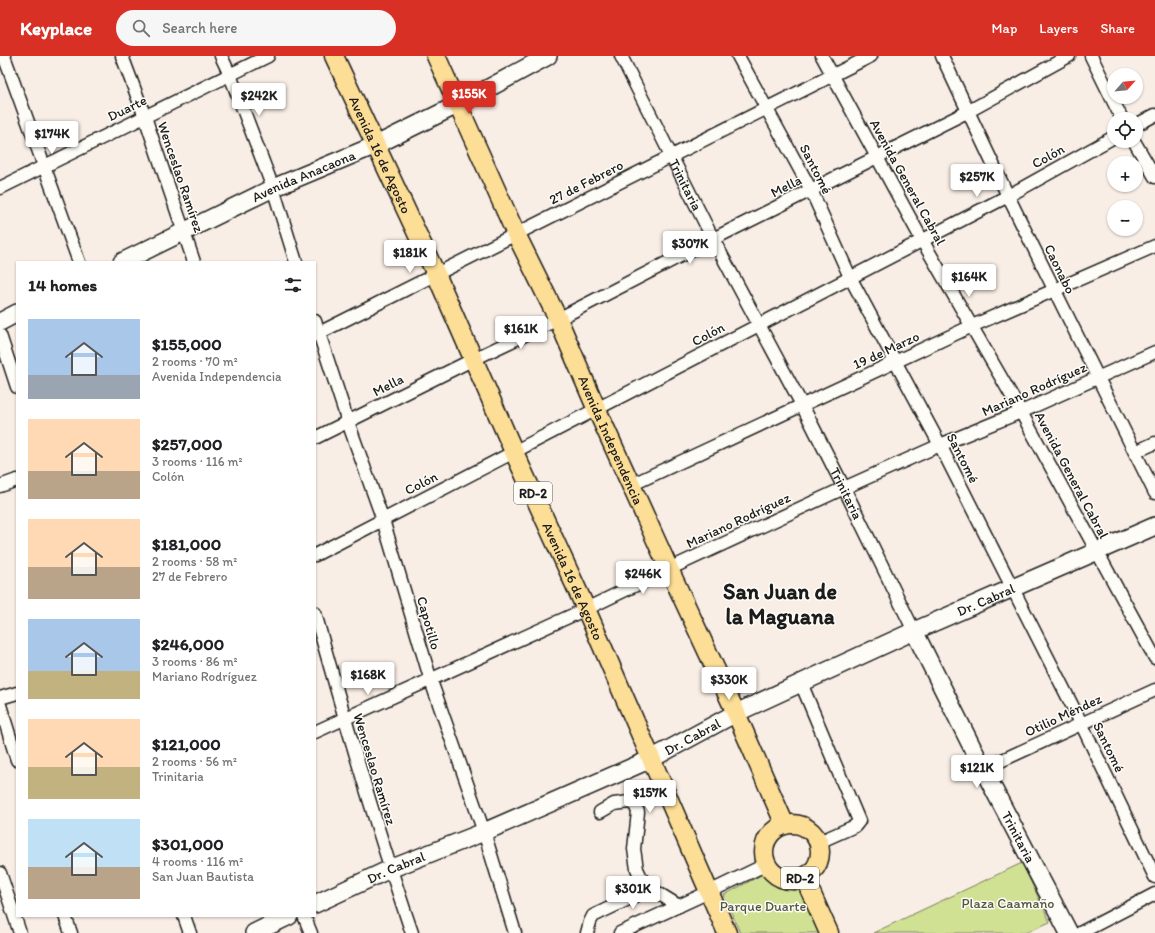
<!DOCTYPE html>
<meta charset="utf-8">
<style>
body{margin:0;font-family:Itim,sans-serif;background:#f6f6f6;color:#202124;height:100vh;display:flex;flex-direction:column;font-size:15px;white-space:nowrap}
*{box-sizing:border-box;margin:0}
p{font-size:13px;color:#757577}
.icon{flex:none;width:22px;height:22px;fill:none;stroke:currentColor;stroke-width:2;stroke-linecap:round;stroke-linejoin:round}
.map{position:relative;flex:1;overflow:hidden}
.drawer{position:absolute;left:16px;top:205px;width:300px;height:656px;display:flex;flex-direction:column;background:#fff;border-radius:0px;box-shadow:0 1px 3px #0004}
.drawer>*{flex:none}
.needle{width:26px;rotate:63deg}
.tools{position:absolute;left:1107px;top:12px;display:grid;gap:8px}
.tools a{display:grid;place-items:center;width:36px;height:36px;border-radius:50%;background:#fff;box-shadow:0 1px 3px #0004;font-size:20px}
.price{position:absolute;translate:-50% -34px;padding:0 9px;border-radius:4px;background:#fff;color:#222;font-size:13px;line-height:26px;filter:drop-shadow(0 1px 2px #0008)}
.price::after{content:'';position:absolute;left:50%;top:24px;width:12px;height:9px;margin-left:-6px;background:inherit;clip-path:polygon(0 0,100% 0,50% 100%)}
.price.active{background:#d93025;color:#fff}
ul{padding:0;list-style:none}
li{display:flex;align-items:center;gap:12px;height:100px;padding:0 12px}
li span{display:grid;place-items:center;flex:none;width:112px;height:80px;border-radius:0px;color:#555}
li>.icon{margin-inline-start:auto}
span .icon{width:48px;height:48px;fill:#fffc;stroke-width:1}
li b{font-size:17px}
h2{display:flex;justify-content:space-between;align-items:center;height:48px;padding:0 12px;font-size:17px}
header{display:flex;align-items:center;gap:24px;box-sizing:border-box;height:56px;padding:0 20px;background:#d93025;color:#fff}
header strong{font-size:19px}
nav{display:flex;gap:22px;margin-inline-start:auto;font-size:14px}
.search{width:280px;height:36px;background:#f6f6f6;display:flex;align-items:center;gap:10px;box-sizing:border-box;padding:0 14px;border-radius:22px;color:#757577;font-size:15px}
.map>svg:first-child{display:block}
.green{fill:#d1e194;stroke:#767e58}
.lines{fill:none;stroke-linecap:round;stroke-linejoin:round}
.street-casing{stroke:#1c1c1c;stroke-width:15}
.secondary-casing{stroke:#1c1c1c;stroke-width:20}
.primary-casing{stroke:#1c1c1c;stroke-width:21}
.street{stroke:#fdfcf7;stroke-width:12}
.secondary{stroke:#fdfcf7;stroke-width:17}
.primary{stroke:#fdde96;stroke-width:18}
.labels{text-anchor:middle;stroke-width:3;stroke-linejoin:round;paint-order:stroke}
.shield{fill:#fdfcf7;stroke:#605f5e;stroke-width:1}
.shield-label{font-size:13px;font-weight:bold;fill:#1c1c1c}
.street-label{font-size:14px;fill:#1c1c1c;stroke:#fdfcf7}
.park-label{font-size:14px;fill:#525740;stroke:#fdfcf7}
.town-label{font-size:22px;font-weight:bold;fill:#1c1c1c;stroke:#fdfcf7}
</style>
<header>
<strong>Keyplace</strong>
<div class="search"><svg class="icon" aria-label="search" viewBox="0 0 24 24"><circle cx="10" cy="10" r="6"/><path d="M15 15l6 6"/></svg>Search here</div>
<nav><a>Map</a><a>Layers</a><a>Share</a></nav>
</header>
<div class="map">
<svg width="1155" height="877" viewBox="0 0 1155 877">
<rect width="100%" height="100%" fill="#f9eee5"/>
<filter id="ink" filterUnits="userSpaceOnUse"><feTurbulence type="fractalNoise" baseFrequency=".025" numOctaves="2"/><feDisplacementMap in="SourceGraphic" scale="8" xChannelSelector="R" yChannelSelector="G"/><feConvolveMatrix kernelMatrix="1 2 1 2 8 2 1 2 1" color-interpolation-filters="sRGB"/></filter>
<g filter="url(#ink)">
<path class="green" d="M1022,807L1050,866L1025,877H873Z
M765,817L794,835L799,833L809,842L825,877H740L724,839Z"/>
<g class="lines">
<defs>
<g id="street">
<path d="M4,0L79,206"/>
<path d="M122,0L145,61L194,206"/>
<path d="M221,0L230,19L273,132L296,206"/>
<path id="s1" d="M621,0L713,183L802,349L844,432L914,575"/>
<path d="M738,0L811,134L850,221L940,389L1081,667L1155,821"/>
<path d="M822,0L922,184L1021,356L1155,602"/>
<path d="M942,0L1008,140L1155,437"/>
<path d="M1091,0L1122,63"/>
<path d="M1136,69L1155,59"/>
<path d="M1134,85L1155,121"/>
<path d="M0,132L268,0"/>
<path d="M315,265L348,366L383,464L431,625L484,776L515,877"/>
<path d="M0,279L17,331"/>
<path d="M315,279L871,0"/>
<path d="M315,382L474,303L558,263L713,183L969,55L1069,0"/>
<path d="M1135,396L1155,387"/>
<path d="M631,429L972,270L1155,190"/>
<path d="M0,430L17,424"/>
<path d="M315,499L1008,140L1114,81"/>
<path d="M315,557C345,665 376,771 412,877"/>
<path d="M801,627L859,765L855,770L819,786"/>
<path d="M0,642L17,637"/>
<path d="M0,649L17,704"/>
<path d="M315,676L586,553L669,513L844,432L940,389L1021,356L1155,296"/>
<path d="M983,713L1155,634"/>
<path d="M600,756L614,748L629,746L635,749L638,756L634,793L637,813L647,834"/>
<path d="M0,817L20,877"/>
<path d="M65,860L71,877"/>
<path d="M184,860L190,877"/>
<path d="M304,860L311,877"/>
<path d="M587,877L590,866L593,860L647,834H653L679,850"/>
<path d="M620,877L709,836L767,808"/>
<path d="M1080,877L1155,838"/>
</g>
<g id="secondary">
<path id="s2" d="M122,206L273,132L376,89L459,48L548,0"/>
<path d="M0,266L17,257"/>
<path id="s3" d="M914,575L983,713L1069,877"/>
<path id="s4" d="M315,848L390,813L484,776L651,703L736,657L801,627L914,575L1155,470"/>
<path d="M254,877L289,860"/>
</g>
<g id="primary">
<path id="s5" d="M334,0L436,218L514,396L586,553L727,877"/>
<path id="s6" d="M436,0L516,178L558,263L597,354L669,513L736,657L785,769"/>
<circle cx="792" cy="796" r="28"/>
<path d="M804,821L829,877"/>
</g>
</defs>
<use href="#street" class="street-casing"/>
<use href="#secondary" class="secondary-casing"/>
<use href="#primary" class="primary-casing"/>
<use href="#street" class="street"/>
<use href="#secondary" class="secondary"/>
<use href="#primary" class="primary"/>
</g>
</g>
<g class="labels">
<g class="shield">
<rect x="514" y="426" width="38" height="22" rx="3"/>
<rect x="781" y="811" width="38" height="22" rx="3"/>
</g>
<g class="shield-label">
<text x="533" y="442">RD-2</text>
<text x="800" y="827">RD-2</text>
</g>
<g class="street-label">
<text transform="translate(127 52) rotate(-26)" y="5">Duarte</text>
<text dy="5" stroke="none"><textPath href="#s5" startOffset="109">Avenida 16 de Agosto</textPath></text>
<text transform="translate(1048 100) rotate(-29)" y="5">Colón</text>
<text transform="translate(816 113) rotate(63)" y="5">Santomé</text>
<text dy="5" stroke="none"><textPath href="#s2" startOffset="201">Avenida Anacaona</textPath></text>
<text transform="translate(181 121) rotate(71)" y="5">Wenceslao Ramírez</text>
<text transform="translate(586 126) rotate(-27)" y="5">27 de Febrero</text>
<text transform="translate(908 126) rotate(61)" y="5">Avenida General Cabral</text>
<text dy="5" stroke="none"><textPath href="#s1" startOffset="144">Trinitaria</textPath></text>
<text transform="translate(786 130) rotate(-27)" y="5">Mella</text>
<text transform="translate(1060 213) rotate(64)" y="5">Caonabo</text>
<text transform="translate(708 278) rotate(-28)" y="5">Colón</text>
<text transform="translate(886 294) rotate(-25)" y="5">19 de Marzo</text>
<text transform="translate(388 329) rotate(-27)" y="5">Mella</text>
<text transform="translate(1034 333) rotate(-24)" y="5">Mariano Rodríguez</text>
<text dy="5" stroke="none"><textPath href="#s6" startOffset="422">Avenida Independencia</textPath></text>
<text transform="translate(963 402) rotate(63)" y="5">Santomé</text>
<text transform="translate(1072 419) rotate(62)" y="5">Avenida General Cabral</text>
<text transform="translate(421 427) rotate(-27)" y="5">Colón</text>
<text dy="5" stroke="none"><textPath href="#s1" startOffset="492">Trinitaria</textPath></text>
<text transform="translate(738 464) rotate(-25)" y="5">Mariano Rodríguez</text>
<text dy="5" stroke="none"><textPath href="#s5" startOffset="577">Avenida 16 de Agosto</textPath></text>
<text dy="5" stroke="none"><textPath href="#s4" startOffset="737">Dr. Cabral</textPath></text>
<text transform="translate(429 567) rotate(74)" y="5">Capotillo</text>
<text transform="translate(1063 659) rotate(-25)" y="5">Otilio Méndez</text>
<text dy="5" stroke="none"><textPath href="#s4" startOffset="413">Dr. Cabral</textPath></text>
<text transform="translate(1109 691) rotate(64)" y="5">Santomé</text>
<text transform="translate(375 713) rotate(73)" y="5">Wenceslao Ramírez</text>
<text dy="5" stroke="none"><textPath href="#s3" startOffset="231">Trinitaria</textPath></text>
<text dy="5" stroke="none"><textPath href="#s4" startOffset="89">Dr. Cabral</textPath></text>
</g>
<g class="park-label">
<text x="1008" y="852">Plaza Caamaño</text>
<text x="763" y="855">Parque Duarte</text>
</g>
<g class="town-label">
<text x="780" y="543">San Juan de<tspan x="780" dy="25">la Maguana</tspan></text>
</g>
</g>
</svg>
<div class="tools">
<a><svg class="needle" viewBox="-14 -14 28 28"><path d="M0-13l5 13h-10z" fill="#e53935"/><path d="M0 13l5-13h-10z" fill="#757577"/></svg></a>
<a><svg class="icon" aria-label="locate" viewBox="0 0 24 24"><circle cx="12" cy="12" r="6"/><path d="M12 2v4M12 18v4M2 12h4M18 12h4"/></svg></a>
<a>+</a>
<a>−</a>
</div>
<b class="price active" style="left:469px;top:59px">$155K</b>
<b class="price" style="left:259px;top:61px">$242K</b>
<b class="price" style="left:52px;top:99px">$174K</b>
<b class="price" style="left:977px;top:142px">$257K</b>
<b class="price" style="left:690px;top:209px">$307K</b>
<b class="price" style="left:410px;top:218px">$181K</b>
<b class="price" style="left:969px;top:242px">$164K</b>
<b class="price" style="left:521px;top:294px">$161K</b>
<b class="price" style="left:643px;top:539px">$246K</b>
<b class="price" style="left:368px;top:640px">$168K</b>
<b class="price" style="left:729px;top:645px">$330K</b>
<b class="price" style="left:977px;top:733px">$121K</b>
<b class="price" style="left:650px;top:758px">$157K</b>
<b class="price" style="left:633px;top:854px">$301K</b>
<section class="drawer">
<h2>14 homes<svg class="icon" aria-label="filters" viewBox="0 0 24 24"><path d="M4 7h16M4 17h16"/><circle cx="9" cy="7" r="2"/><circle cx="15" cy="17" r="2"/></svg></h2>
<ul>
<li><span style="background:linear-gradient(#a9c7e8 70%,#9aa5b1 0)"><svg class="icon" aria-label="home" viewBox="0 0 24 24"><path d="M3 11l9-7 9 7M6 9v11h12V9"/></svg></span><div><b>$155,000</b><p>2 rooms · 70 m²</p><p>Avenida Independencia</p></div></li>
<li><span style="background:linear-gradient(#ffd9b3 65%,#b9a48a 0)"><svg class="icon" aria-label="home" viewBox="0 0 24 24"><path d="M3 11l9-7 9 7M6 9v11h12V9"/></svg></span><div><b>$257,000</b><p>3 rooms · 116 m²</p><p>Colón</p></div></li>
<li><span style="background:linear-gradient(#ffd9b3 60%,#b9a48a 0)"><svg class="icon" aria-label="home" viewBox="0 0 24 24"><path d="M3 11l9-7 9 7M6 9v11h12V9"/></svg></span><div><b>$181,000</b><p>2 rooms · 58 m²</p><p>27 de Febrero</p></div></li>
<li><span style="background:linear-gradient(#a9c7e8 65%,#c2b280 0)"><svg class="icon" aria-label="home" viewBox="0 0 24 24"><path d="M3 11l9-7 9 7M6 9v11h12V9"/></svg></span><div><b>$246,000</b><p>3 rooms · 86 m²</p><p>Mariano Rodríguez</p></div></li>
<li><span style="background:linear-gradient(#ffd9b3 60%,#c2b280 0)"><svg class="icon" aria-label="home" viewBox="0 0 24 24"><path d="M3 11l9-7 9 7M6 9v11h12V9"/></svg></span><div><b>$121,000</b><p>2 rooms · 56 m²</p><p>Trinitaria</p></div></li>
<li><span style="background:linear-gradient(#bfe0f5 60%,#b9a48a 0)"><svg class="icon" aria-label="home" viewBox="0 0 24 24"><path d="M3 11l9-7 9 7M6 9v11h12V9"/></svg></span><div><b>$301,000</b><p>4 rooms · 116 m²</p><p>San Juan Bautista</p></div></li>
</ul>
</section>
</div>
